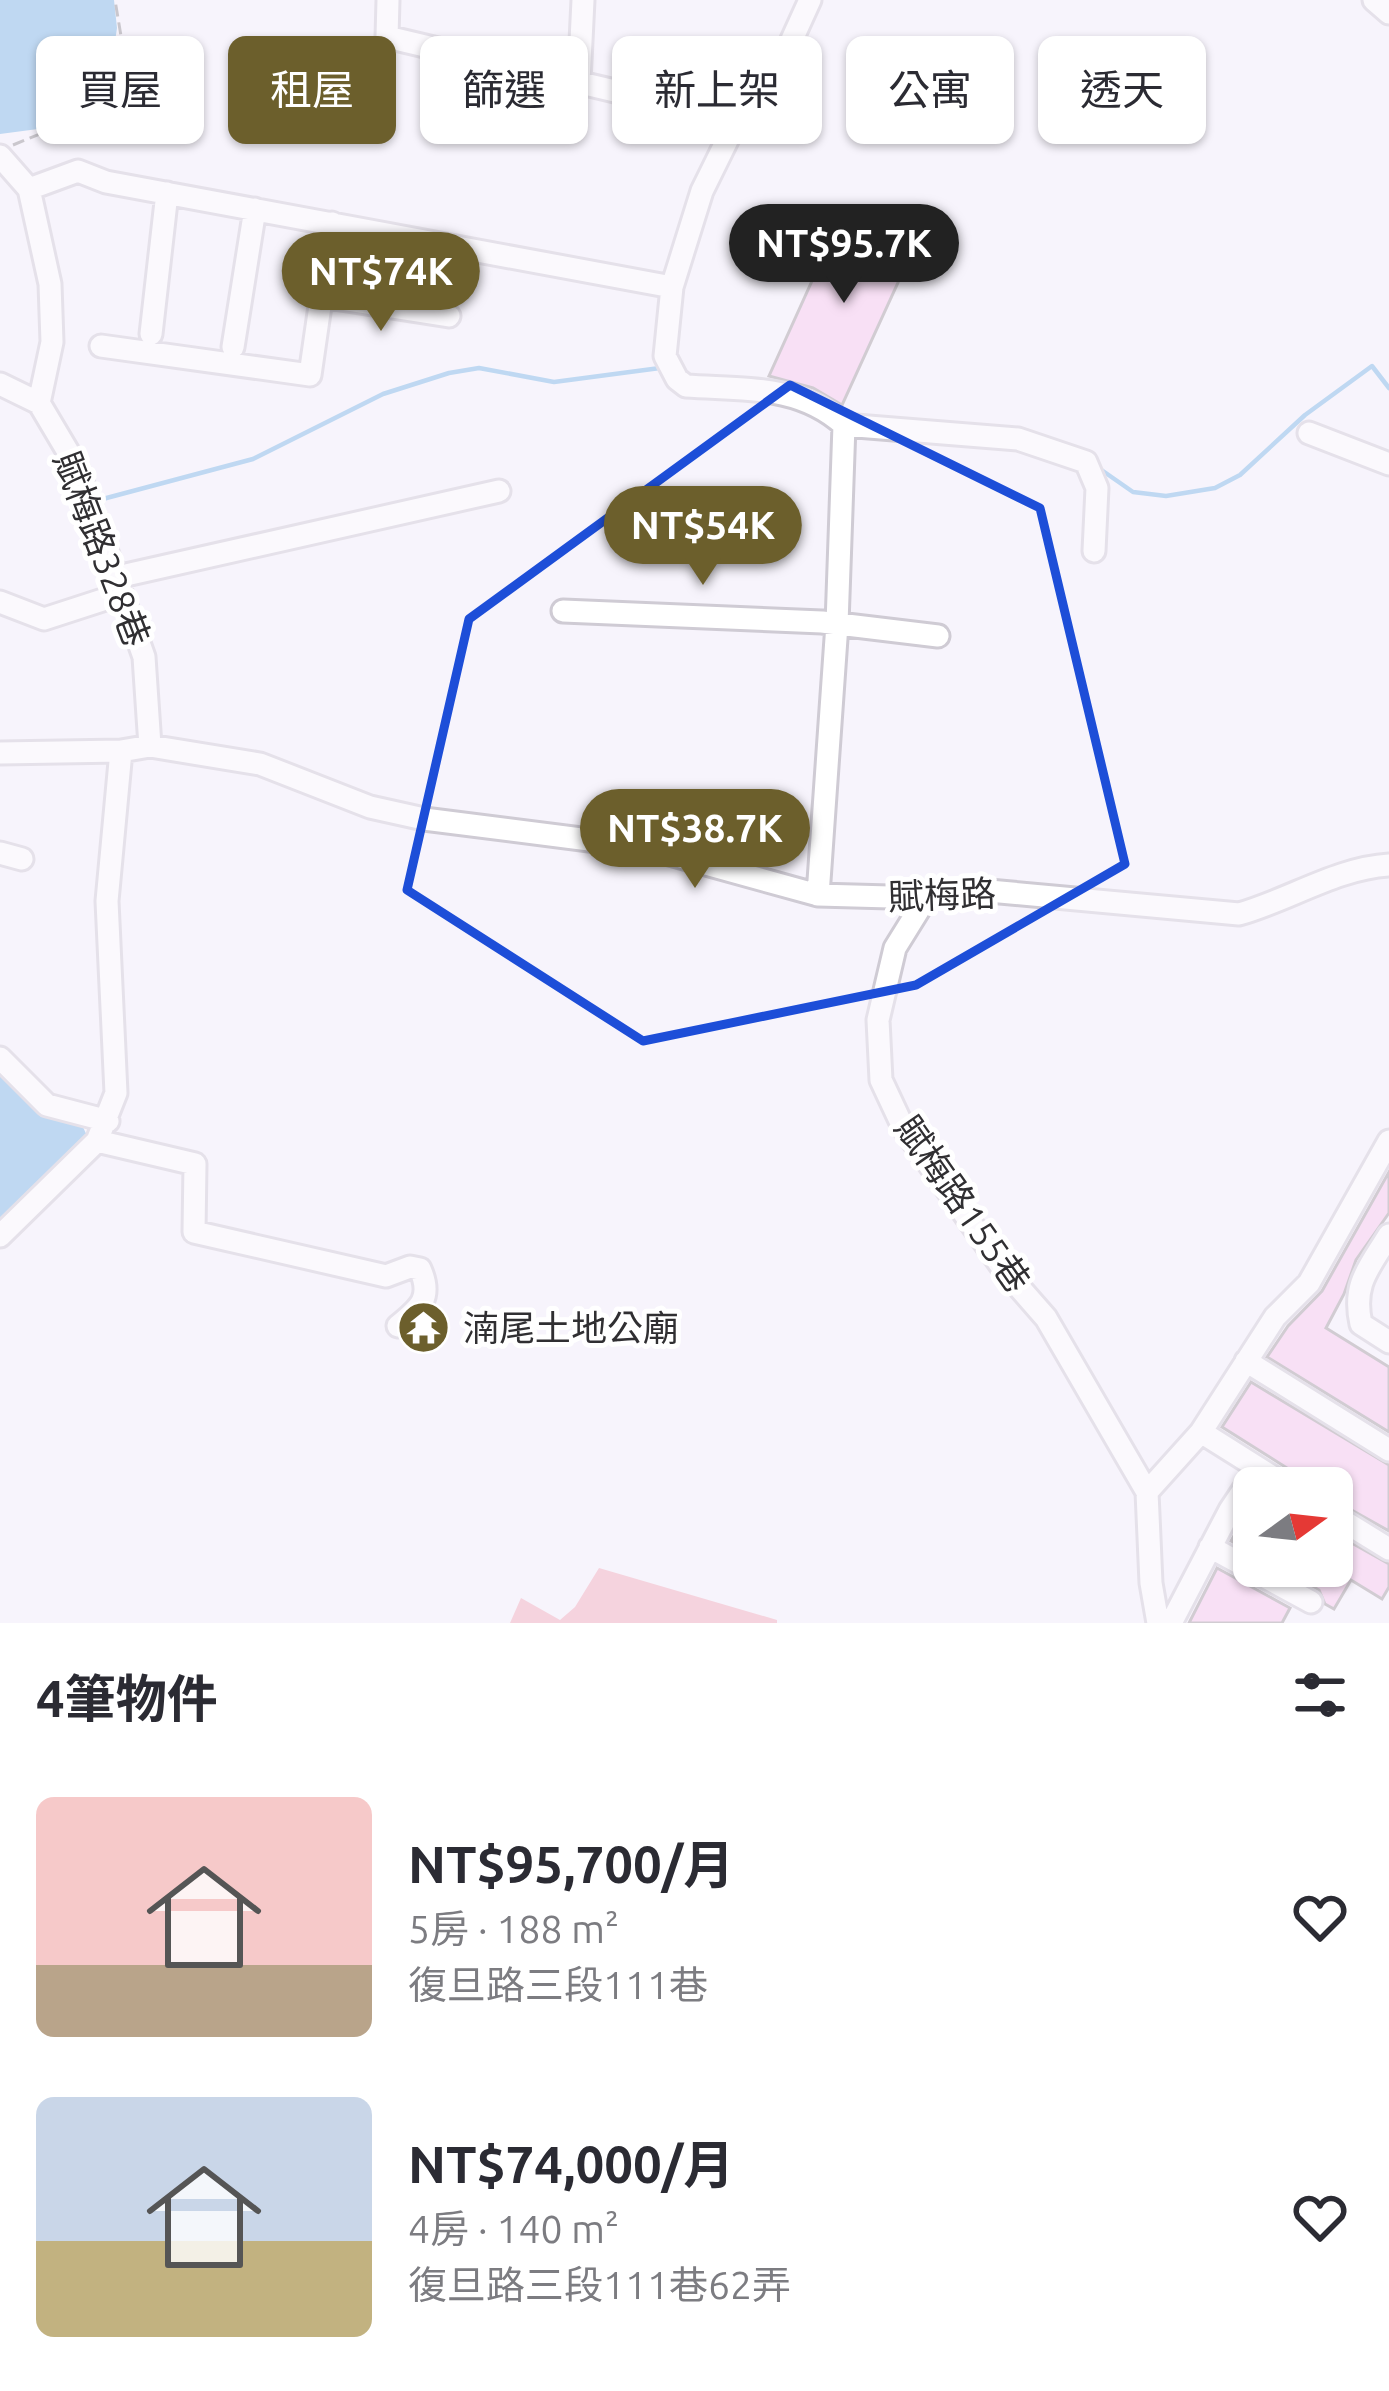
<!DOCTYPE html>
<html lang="zh-TW">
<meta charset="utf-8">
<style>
body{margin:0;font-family:Ubuntu,"Noto Sans TC",sans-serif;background:#f2f2f3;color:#2b2b33;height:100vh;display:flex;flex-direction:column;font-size:45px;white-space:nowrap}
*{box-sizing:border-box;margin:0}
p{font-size:39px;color:#7c7c81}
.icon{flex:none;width:66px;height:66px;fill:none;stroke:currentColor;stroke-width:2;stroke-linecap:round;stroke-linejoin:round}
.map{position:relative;height:1623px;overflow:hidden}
.side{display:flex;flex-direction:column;background:#fff;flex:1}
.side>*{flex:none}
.guide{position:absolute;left:36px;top:36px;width:1317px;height:108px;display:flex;gap:24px}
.needle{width:78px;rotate:75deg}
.fabs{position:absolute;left:1233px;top:1467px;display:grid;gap:24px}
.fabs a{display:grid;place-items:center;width:120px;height:120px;border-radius:18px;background:#fff;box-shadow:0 3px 9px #0004;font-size:60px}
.price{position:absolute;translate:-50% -102px;padding:0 27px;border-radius:42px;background:#6c5f2c;color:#fff;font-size:39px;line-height:78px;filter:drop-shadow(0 3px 6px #0008)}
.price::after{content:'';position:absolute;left:50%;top:72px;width:36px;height:27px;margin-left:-18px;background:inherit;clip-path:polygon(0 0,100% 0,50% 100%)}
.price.active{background:#222;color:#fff}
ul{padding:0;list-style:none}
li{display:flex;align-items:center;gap:36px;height:300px;padding:0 36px}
li span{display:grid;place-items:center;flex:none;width:336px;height:240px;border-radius:18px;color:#555}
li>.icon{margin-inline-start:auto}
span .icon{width:144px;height:144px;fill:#fffc;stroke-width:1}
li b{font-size:51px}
h2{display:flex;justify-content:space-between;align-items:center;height:144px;padding:0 36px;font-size:51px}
.tag{padding:0 42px;border-radius:18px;background:#fff;box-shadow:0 3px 9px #0004;font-size:42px;line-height:108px}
.tag.active{background:#6c5f2c;color:#fff}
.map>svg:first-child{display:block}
.green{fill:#f1acbb}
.water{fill:#7ab7e6}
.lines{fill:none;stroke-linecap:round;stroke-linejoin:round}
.stream{stroke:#7ab7e6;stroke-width:4.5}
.building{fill:#f8c7ee;stroke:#a39ba1;stroke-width:3}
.minor-casing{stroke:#cfcbd4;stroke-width:27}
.path{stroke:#939196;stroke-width:3;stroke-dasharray:12 6;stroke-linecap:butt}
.minor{stroke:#fff;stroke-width:21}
.marked{fill:none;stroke:#1d4ed8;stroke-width:9;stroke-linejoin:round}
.labels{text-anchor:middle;stroke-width:10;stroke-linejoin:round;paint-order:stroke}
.street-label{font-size:36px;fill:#302f32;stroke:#fff}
.poi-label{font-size:36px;fill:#302f32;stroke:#fff;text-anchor:start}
</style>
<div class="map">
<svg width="1389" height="1623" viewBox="0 0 1389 1623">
<rect width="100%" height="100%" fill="#f7f4fc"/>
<path class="green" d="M599,1568L777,1620V1623H510L521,1598L560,1620L575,1607Z"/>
<path class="water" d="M0,0H114L117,28L113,55L95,79L67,107L38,129L0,134Z
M0,1066L82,1125L89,1140L0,1218Z"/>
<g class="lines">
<path class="stream" d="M1100,469L1133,492L1166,496L1215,488L1240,475L1305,415L1372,366L1389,388
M99,500L253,459L383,394L449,373L479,368L554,382L660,368"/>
</g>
<path class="building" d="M845,208L917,241L842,405L813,388L769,376Z
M1389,1172V1213L1356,1260L1344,1294L1326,1328L1389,1367V1432L1267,1357L1288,1326L1322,1291Z
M1251,1382L1389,1465V1531L1332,1499V1488H1305L1298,1475L1222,1427Z
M1254,1501V1554L1231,1541Z
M1332,1532L1389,1564V1587L1382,1599L1351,1580L1334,1609L1325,1604L1319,1590L1276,1566H1332Z
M1217,1568L1290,1608L1282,1623H1189Z"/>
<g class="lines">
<defs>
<path id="minor" d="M388,0L387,37L737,120
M810,0L790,44L737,120L702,191L672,287L665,356L677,379L686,386C743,390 799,384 844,425L837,624L818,895
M1374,0L1389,13
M579,82L583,0
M0,156L29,189L50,284L52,342L39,403L77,467L144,657L150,746
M29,189L78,171L106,182L672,287
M321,296L449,316
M151,334L167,193
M101,346L310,375L332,223
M233,347L255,209
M0,384L39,403
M844,425L1018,439L1086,462L1097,488L1094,551
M1309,433L1389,464
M117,577L499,491
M0,602L44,619L121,594
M563,611L822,622L938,636
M0,753L121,751L150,746L260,764L370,807L424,819L644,847L818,895L926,898L989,891L1239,914C1289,900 1337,868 1389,865
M0,853L22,859
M926,898L895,948L878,1020L881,1080L903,1127L1004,1270L1046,1318L1147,1492L1151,1583L1158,1623
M0,1058L47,1105L108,1121
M97,1141L195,1164L194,1232L386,1276L410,1267L420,1269C433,1298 420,1308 398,1326
M1389,1235C1369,1268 1352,1284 1361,1324L1389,1342
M0,1236L97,1141L116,1093L107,901L121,751
M1246,1361L1389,1450
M1201,1432L1290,1488
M1147,1492L1201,1432L1275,1317L1309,1283L1389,1141
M1332,1514L1389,1549
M1210,1547L1311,1602
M1171,1623L1230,1510L1258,1468"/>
</defs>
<use href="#minor" class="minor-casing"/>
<path class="path" d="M13,145L47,131L91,89L111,63L122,42L115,0"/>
<use href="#minor" class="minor"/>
</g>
<path d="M0 0H1389V1623H0ZM790,385L1040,508L1125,864L916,985L643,1041L407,890L469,619Z" fill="#f7f4fc" fill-opacity=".55" fill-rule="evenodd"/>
<path class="marked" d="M790,385L1040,508L1125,864L916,985L643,1041L407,890L469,619Z"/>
<defs>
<symbol id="temple-disc" viewBox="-11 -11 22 22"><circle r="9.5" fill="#6c5f2c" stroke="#fff"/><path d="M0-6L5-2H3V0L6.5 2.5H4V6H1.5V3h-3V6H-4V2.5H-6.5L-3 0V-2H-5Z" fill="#fff"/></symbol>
</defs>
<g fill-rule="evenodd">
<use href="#temple-disc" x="394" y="1298" width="59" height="59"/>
</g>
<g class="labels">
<g class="street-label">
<text transform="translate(102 549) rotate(69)" y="13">賦梅路328巷</text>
<text transform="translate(942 895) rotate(-2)" y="13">賦梅路</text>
<text transform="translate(963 1204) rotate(55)" y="13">賦梅路155巷</text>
</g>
<g class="poi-label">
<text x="463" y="1341">湳尾土地公廟</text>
</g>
</g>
</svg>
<div class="fabs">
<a><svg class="needle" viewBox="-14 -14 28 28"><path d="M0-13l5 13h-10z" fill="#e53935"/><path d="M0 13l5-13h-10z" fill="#7c7c81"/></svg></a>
</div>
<b class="price active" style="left:844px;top:306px">NT$95.7K</b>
<b class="price" style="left:381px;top:334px">NT$74K</b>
<b class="price" style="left:703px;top:588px">NT$54K</b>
<b class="price" style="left:695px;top:891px">NT$38.7K</b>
<div class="guide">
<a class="tag">買屋</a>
<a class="tag active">租屋</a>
<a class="tag">篩選</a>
<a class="tag">新上架</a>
<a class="tag">公寓</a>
<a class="tag">透天</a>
</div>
</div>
<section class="side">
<h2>4筆物件<svg class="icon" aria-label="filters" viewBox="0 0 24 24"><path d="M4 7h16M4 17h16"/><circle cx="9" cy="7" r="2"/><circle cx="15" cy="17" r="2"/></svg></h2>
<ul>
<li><span style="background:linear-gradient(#f6c9c9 70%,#b9a48a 0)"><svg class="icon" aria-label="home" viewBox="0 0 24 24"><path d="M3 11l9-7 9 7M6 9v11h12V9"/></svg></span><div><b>NT$95,700/月</b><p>5房 · 188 m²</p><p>復旦路三段111巷</p></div><svg class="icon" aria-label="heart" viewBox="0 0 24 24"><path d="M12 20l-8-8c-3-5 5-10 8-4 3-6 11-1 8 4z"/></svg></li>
<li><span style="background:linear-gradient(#c9d6e8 60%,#c2b280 0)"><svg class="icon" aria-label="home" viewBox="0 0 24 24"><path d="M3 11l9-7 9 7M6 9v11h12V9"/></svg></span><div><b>NT$74,000/月</b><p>4房 · 140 m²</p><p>復旦路三段111巷62弄</p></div><svg class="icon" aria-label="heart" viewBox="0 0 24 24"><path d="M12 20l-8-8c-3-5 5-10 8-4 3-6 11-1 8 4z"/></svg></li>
</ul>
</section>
